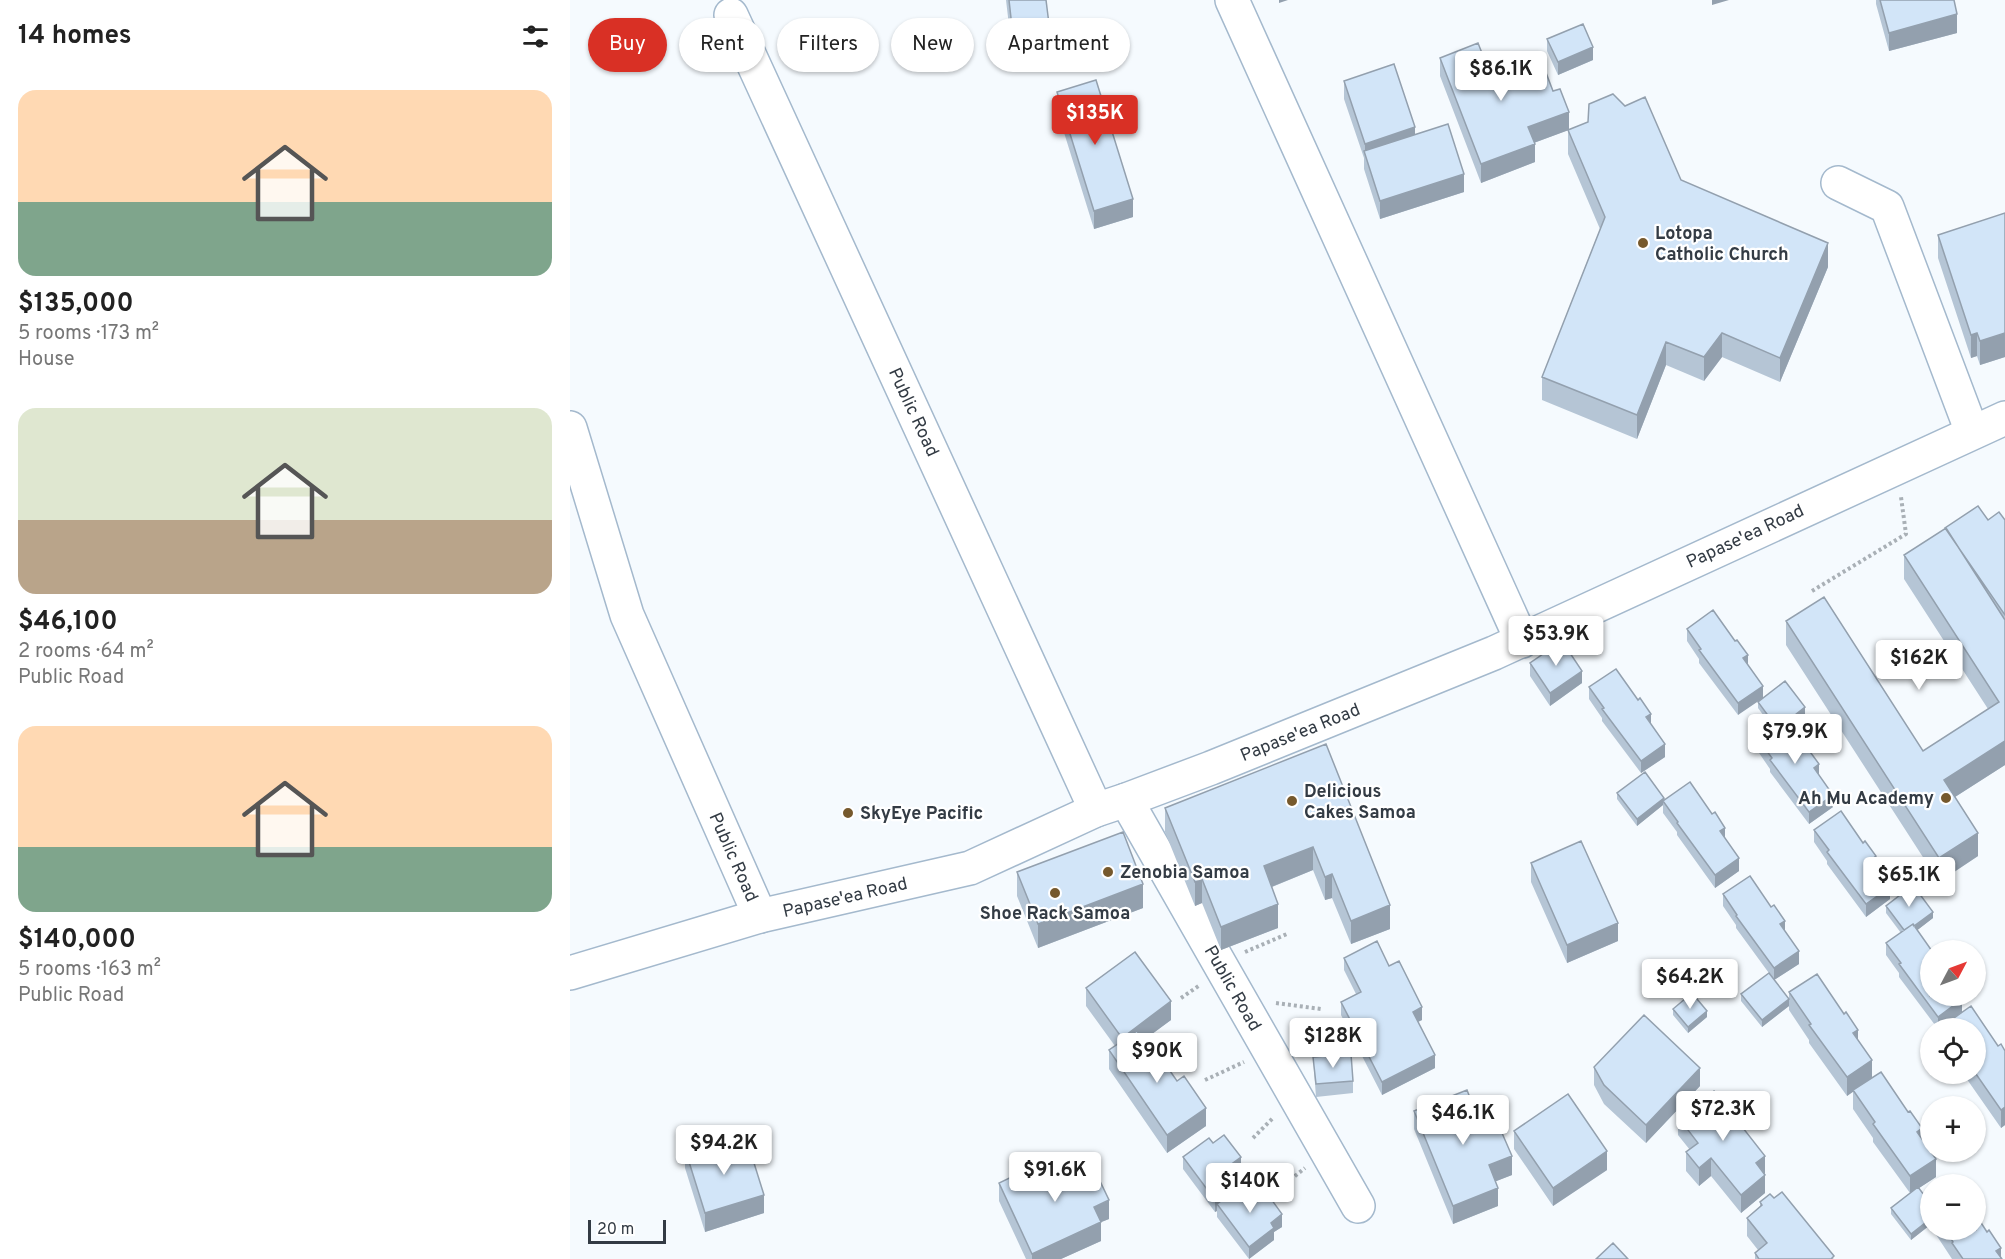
<!DOCTYPE html>
<meta charset="utf-8">
<style>
body{margin:0;font-family:Overpass,sans-serif;background:#f2f2f2;color:#222;height:100vh;display:flex;flex-direction:column;font-size:22px;white-space:nowrap}
*{box-sizing:border-box;margin:0}
p{font-size:20px;color:#767676}
.icon{flex:none;width:33px;height:33px;fill:none;stroke:currentColor;stroke-width:2;stroke-linecap:round;stroke-linejoin:round}
.map{position:relative;flex:1;overflow:hidden}
.sheet{display:flex;flex-direction:column;background:#fff;width:570px}
.sheet>*{flex:none}
.hud{position:absolute;left:18px;top:18px;width:570px;height:54px;display:flex;gap:12px}
.needle{width:39px;rotate:49deg}
.controls{position:absolute;left:1350px;top:940px;display:grid;gap:12px}
.controls a{display:grid;place-items:center;width:66px;height:66px;border-radius:50%;background:#fff;box-shadow:0 2px 4px #0004;font-size:30px}
.scale{position:absolute;left:18px;bottom:15px;width:78px;box-sizing:border-box;padding-left:6px;border:3px solid #333b44;border-top:0;font-size:16px;line-height:21px;white-space:nowrap;color:#333b44;-webkit-text-stroke:4px #fff;paint-order:stroke}
.price{position:absolute;translate:-50% -51px;padding:0 14px;border-radius:6px;background:#fff;color:#222;font-size:20px;line-height:39px;filter:drop-shadow(0 2px 3px #0008)}
.price::after{content:'';position:absolute;left:50%;top:36px;width:18px;height:14px;margin-left:-9px;background:inherit;clip-path:polygon(0 0,100% 0,50% 100%)}
.price.selected{background:#d93025;color:#fff}
ul{padding:0;list-style:none}
li{display:grid;align-content:center;gap:12px;height:318px;padding:0 18px}
li span{display:grid;place-items:center;height:186px;border-radius:18px;color:#555}
li>.icon{margin-inline-start:auto}
span .icon{width:108px;height:108px;fill:#fffc;stroke-width:1}
li b{font-size:26px}
h2{display:flex;justify-content:space-between;align-items:center;height:72px;padding:0 18px;font-size:26px}
.tag{padding:0 21px;border-radius:27px;background:#fff;box-shadow:0 2px 4px #0004;font-size:21px;line-height:54px}
.tag.selected{background:#d93025;color:#fff}
main{display:flex;flex:1;min-height:0}
.map>svg:first-child{display:block}
.lines{fill:none;stroke-linecap:round;stroke-linejoin:round}
.minor-casing{stroke:#a4b9cd;stroke-width:36}
.major-casing{stroke:#a4b9cd;stroke-width:36}
.path{stroke:#a9b0b6;stroke-width:4;stroke-dasharray:3 3;stroke-linecap:butt}
.minor{stroke:#fff;stroke-width:33}
.major{stroke:#fff;stroke-width:33}
.wall{fill:#b5c5d5}
.shaded-wall{fill:#93a0ae}
.building{fill:#d2e5f8;stroke:#93a0ae;stroke-width:1.5}
.poi-dot{fill:#76592d;stroke:#fff;stroke-width:2}
.labels{text-anchor:middle;stroke-width:4.5;stroke-linejoin:round;paint-order:stroke}
.poi-label{font-size:18px;font-weight:bold;fill:#333b44;stroke:#fff;text-anchor:start}
.street-label{font-size:18px;fill:#333b44;stroke:#fff}
</style>
<main>
<section class="sheet">
<h2>14 homes<svg class="icon" aria-label="filters" viewBox="0 0 24 24"><path d="M4 7h16M4 17h16"/><circle cx="9" cy="7" r="2"/><circle cx="15" cy="17" r="2"/></svg></h2>
<ul>
<li><span style="background:linear-gradient(#ffd9b3 60%,#7fa58c 0)"><svg class="icon" aria-label="home" viewBox="0 0 24 24"><path d="M3 11l9-7 9 7M6 9v11h12V9"/></svg></span><div><b>$135,000</b><p>5 rooms · 173 m²</p><p>House</p></div></li>
<li><span style="background:linear-gradient(#dfe7d0 60%,#b9a48a 0)"><svg class="icon" aria-label="home" viewBox="0 0 24 24"><path d="M3 11l9-7 9 7M6 9v11h12V9"/></svg></span><div><b>$46,100</b><p>2 rooms · 64 m²</p><p>Public Road</p></div></li>
<li><span style="background:linear-gradient(#ffd9b3 65%,#7fa58c 0)"><svg class="icon" aria-label="home" viewBox="0 0 24 24"><path d="M3 11l9-7 9 7M6 9v11h12V9"/></svg></span><div><b>$140,000</b><p>5 rooms · 163 m²</p><p>Public Road</p></div></li>
</ul>
</section>
<div class="map">
<svg width="1435" height="1259" viewBox="0 0 1435 1259">
<rect width="100%" height="100%" fill="#f5fafe"/>
<g class="lines">
<defs>
<path id="minor" d="M662,0L952,641
M161,15L526,810
M1268,183L1317,207L1402,432
M0,428L57,615L190,916
M556,800L788,1206"/>
<path id="major" d="M0,973L190,916L400,868L526,810L556,800L641,768L924,653L1435,418"/>
</defs>
<use href="#minor" class="minor-casing"/>
<use href="#major" class="major-casing"/>
<path class="path" d="M1242,591L1336,534L1331,497
M675,952L717,934
M611,998L630,985
M706,1003L751,1009
M635,1080L674,1062
M683,1138L703,1118
M706,1191L735,1168"/>
<use href="#minor" class="minor"/>
<use href="#major" class="major"/>
</g>
<path class="wall" d="M436,0H476L481,40V64L444,68Z
M1306,0H1384L1387,33L1319,51L1306,4Z
M977,39L1023,60L988,75L977,51Z
M870,58L923,81L951,70V65L983,91L999,130L1111,180L1258,267L1210,382L1152,357L1134,381L1096,365L1067,439L972,400V377L1030,229L998,154V130L964,143L965,162L911,183L870,76Z
M774,81L845,134L894,192L810,219L794,169V158L774,99Z
M487,92L563,217L524,229L487,110Z
M1435,213V357L1410,365L1407,356L1401,358L1368,258V235Z
M1418,520H1435V765L1385,797L1408,856L1369,882L1216,645V621L1353,751L1418,709L1334,579V555Z
M1117,629L1165,641L1178,655L1168,715L1129,663V659L1117,641Z
M960,663L1012,683L980,706L960,676Z
M1019,687L1081,724L1095,757L1071,773L1032,721V718L1019,699Z
M1188,702L1235,714L1219,726L1249,775L1263,807L1239,824L1200,772V769L1187,750V738L1202,727L1188,708Z
M756,744L820,929L781,944L762,898L755,900L743,870L702,887L708,928L651,950L632,903L625,906L595,832V808Z
M1047,793L1094,800L1155,838L1169,871L1145,888L1107,835V832L1093,813V805L1067,826L1047,799Z
M1244,830L1306,867L1320,899L1296,917L1257,864V861L1244,842Z
M961,863L1048,941L997,963L961,882Z
M447,872L573,908L468,948L447,896Z
M1153,894L1215,931L1229,964L1204,980L1166,928V925L1153,906Z
M1316,906L1363,918L1347,930L1392,1012L1428,1046L1435,1051V1125L1431,1128L1394,1075V1074H1406V1029H1374V1025L1368,1029L1329,977V973L1316,955V943L1331,933L1316,913Z
M774,958L819,966L852,1020L848,1022L865,1068L812,1095L771,1015V1002L786,994L774,970Z
M516,988L601,1020L574,1040L636,1126L597,1153L539,1069V1050L545,1046L516,1006Z
M1219,992L1288,1041L1302,1078L1352,1139L1366,1177L1349,1188L1360,1203V1225L1341,1240L1321,1214V1208L1340,1193L1303,1142V1138L1283,1109V1091L1277,1096L1239,1043V1040L1219,1010Z
M1171,994L1219,1006L1192,1027L1171,1001Z
M1103,1009L1137,1017L1118,1033L1103,1015Z
M743,1057L783,1081V1093L746,1097Z
M1024,1067L1130,1086L1076,1143L1034,1104L1024,1085Z
M1135,1098L1195,1156V1193L1171,1213L1141,1176L1129,1186L1116,1171V1152L1120,1150L1108,1135V1117L1121,1107V1101Z
M844,1111L907,1116L942,1175L926,1181L928,1206L883,1224L844,1129Z
M944,1131L1037,1170L983,1206L944,1149Z
M643,1143L671,1170L665,1174L671,1187L712,1227L704,1232V1240L679,1259L647,1217V1211L645,1212L613,1169V1157Z
M115,1149L147,1157L194,1213L135,1232L115,1168Z
M429,1183L539,1219L531,1222V1241L491,1259H456L429,1201Z
M1190,1202L1264,1259H1185V1253L1188,1250L1177,1236V1218L1190,1207Z
M1363,1230H1406L1432,1259H1382Z"/>
<path class="shaded-wall" d="M709,0H718L709,3Z
M1142,0H1159L1142,5Z
M1387,14V33L1319,51V33Z
M1023,47V60L988,75V62Z
M999,112V130L958,145V127Z
M845,127V145L795,155V144Z
M965,144V162L911,183V164Z
M894,174V192L810,219V201Z
M563,199V217L524,229V211Z
M1258,243V267L1210,382V358Z
M1152,333V357L1134,381V357Z
M1407,333V356L1401,358V335Z
M1435,333V357L1410,365V341Z
M1096,342V365L1067,439V415Z
M1178,655V667L1173,658Z
M1012,671V683L980,706V693Z
M1193,686V698L1168,715V703Z
M1235,707V714L1208,735V728Z
M1081,714V726L1076,717Z
M1435,741V765L1374,804V780Z
M1095,744V757L1071,773V761Z
M1249,764V777L1244,768Z
M1263,795V807L1239,824V812Z
M1094,798L1093,805L1067,826V819Z
M1155,828V840L1150,831Z
M1408,833V856L1369,882V858Z
M743,847V870L694,890V866Z
M1306,856V869L1301,860Z
M1169,858V871L1145,888V875Z
M762,874V898L755,900V877Z
M632,879V903L625,906V882Z
M573,884V908L468,948V924Z
M1320,887V899L1296,917V904Z
M708,904V928L651,950V927Z
M820,905V929L781,944V921Z
M1363,912V918L1336,939V933Z
M1215,921V933L1210,924Z
M1048,923V941L997,963V945Z
M1229,951V964L1204,980V968Z
M1219,999V1006L1192,1027V1020Z
M1392,999V1012L1368,1029V1017Z
M601,1001V1020L552,1056V1038Z
M852,1007V1020L843,1024V1012Z
M1137,1011V1017L1118,1033V1027Z
M1288,1030V1048L1283,1033Z
M865,1055V1068L812,1095V1082Z
M1302,1060V1079L1277,1096V1077Z
M1130,1068V1086L1076,1143V1125Z
M1435,1107V1125L1431,1128V1110Z
M636,1108V1126L597,1153V1135Z
M1352,1128V1147L1347,1132Z
M1037,1151V1170L983,1206V1188Z
M942,1156V1175L919,1184V1165Z
M1195,1156V1174L1186,1163Z
M671,1157V1170L659,1178V1166Z
M1141,1158V1176L1129,1186V1168Z
M1366,1159V1177L1340,1194V1176Z
M1195,1175V1193L1171,1213V1195Z
M671,1181V1193L647,1204V1211L645,1212V1200Z
M928,1188V1206L883,1224V1206Z
M194,1195V1213L135,1232V1213Z
M539,1200V1219L524,1225V1207Z
M712,1214V1227L704,1232V1240L679,1259V1247L701,1223Z
M1360,1219V1225L1341,1240V1234Z
M531,1222V1241L491,1259H462V1254Z
M1431,1248V1259L1426,1251Z"/>
<path class="building" d="M439,0H476L481,40L444,45Z
M1310,0H1384L1387,14L1319,33Z
M1013,24L1023,47L988,62L977,39Z
M908,43L923,81L953,70L951,65L970,57L983,91L990,89L999,112L958,127L965,144L911,164L870,58Z
M824,64L845,127L795,144L774,81Z
M526,80L563,199L524,211L487,92Z
M1043,94L1055,106L1075,97L1111,180L1258,243L1210,358L1152,333L1134,357L1096,342L1067,415L972,377L1035,217L998,130L1018,122L1019,104Z
M878,124L894,174L810,201L794,151Z
M1435,213V333L1410,341L1407,333L1401,335L1368,235Z
M1408,506L1418,520L1429,512L1435,520V615L1375,528Z
M1376,528L1435,620V741L1374,780L1408,833L1369,858L1216,621L1254,597L1353,751L1429,702L1334,555Z
M1143,610L1165,641L1167,640L1178,655L1173,658L1193,686L1168,703L1129,650L1131,649L1117,629Z
M992,641L1012,671L980,693L960,663Z
M1046,669L1068,700L1070,698L1081,714L1076,717L1095,744L1071,761L1032,709L1034,708L1019,687Z
M1215,681L1235,707L1216,722L1214,719L1205,725L1188,702Z
M1214,719L1236,750L1238,749L1249,764L1244,768L1263,795L1239,812L1200,760L1202,758L1187,738Z
M756,744L820,905L781,921L762,874L755,877L743,847L694,866L708,904L651,927L632,879L625,882L595,808Z
M1075,772L1094,798L1067,819L1047,793Z
M1120,782L1142,814L1145,812L1155,828L1150,831L1169,858L1145,875L1107,823L1108,822L1093,801Z
M1271,811L1293,843L1295,841L1306,856L1301,860L1320,887L1296,904L1257,852L1259,850L1244,830Z
M553,832L573,884L468,924L447,872Z
M1011,841L1048,923L997,945L961,863Z
M1180,876L1201,907L1204,905L1215,921L1210,924L1229,951L1204,968L1166,916L1167,915L1153,894Z
M1343,885L1363,912L1344,926L1343,924L1334,930L1316,906Z
M1343,924L1362,951H1360V996H1390L1392,999L1368,1017L1329,964L1331,963L1316,943Z
M807,941L819,966L829,961L852,1007L843,1012L865,1055L812,1082L771,1002L791,992L774,958Z
M565,952L601,1001L552,1038L516,988Z
M1199,973L1219,999L1192,1020L1171,994Z
M1247,974L1274,1014L1276,1012L1288,1030L1283,1033L1302,1060L1277,1077L1239,1025L1241,1024L1219,992Z
M1122,993L1137,1011L1118,1027L1103,1009Z
M1401,1006L1428,1046L1431,1044L1435,1051V1107L1431,1110L1406,1074V1029H1377L1374,1025Z
M1074,1015L1130,1068L1076,1125L1034,1085L1024,1067Z
M567,1031L587,1060L591,1058L607,1081L614,1076L636,1108L597,1135L539,1050Z
M781,1054L783,1081L746,1084L743,1057Z
M1311,1072L1338,1112L1340,1111L1352,1128L1347,1132L1366,1159L1340,1176L1303,1124L1305,1122L1283,1090Z
M897,1090L907,1116L922,1110L942,1156L919,1165L928,1188L883,1206L844,1111Z
M1144,1091L1195,1156L1186,1163L1195,1175L1171,1195L1141,1158L1129,1168L1116,1152L1128,1143L1108,1117L1124,1105L1121,1101L1131,1093L1135,1098Z
M998,1094L1037,1151L983,1188L944,1131Z
M654,1135L671,1157L659,1166L671,1181L645,1200L613,1157L639,1138L643,1143Z
M142,1141L147,1157L179,1147L194,1195L135,1213L115,1149Z
M517,1154L539,1200L524,1207L531,1222L462,1254L429,1183L454,1171L458,1181Z
M673,1185L684,1200L696,1192L712,1214L701,1223L704,1228L679,1247L647,1204Z
M1348,1187L1360,1203V1219L1341,1234L1321,1208Z
M1212,1192L1264,1256L1261,1259H1189L1185,1253L1197,1243L1177,1218L1192,1205L1190,1202L1200,1194L1204,1198Z
M1406,1215L1417,1232L1419,1230L1431,1248L1426,1251L1432,1259H1393L1382,1243L1383,1242L1376,1230H1406Z
M1043,1243L1058,1259H1026Z"/>
<g class="poi-dot">
<circle cx="1073" cy="243" r="6"/>
<circle cx="1376" cy="798" r="6"/>
<circle cx="722" cy="801" r="6"/>
<circle cx="278" cy="813" r="6"/>
<circle cx="538" cy="872" r="6"/>
<circle cx="485" cy="893" r="6"/>
</g>
<g class="labels">
<g class="poi-label">
<text x="1085" y="239">Lotopa<tspan x="1085" dy="21">Catholic Church</tspan></text>
<text x="734" y="797">Delicious<tspan x="734" dy="21">Cakes Samoa</tspan></text>
<text x="1364" y="804" text-anchor="end">Ah Mu Academy</text>
<text x="290" y="819">SkyEye Pacific</text>
<text x="550" y="878">Zenobia Samoa</text>
<text x="485" y="919" text-anchor="middle">Shoe Rack Samoa</text>
</g>
<g class="street-label">
<text transform="translate(344 412) rotate(65)" y="6">Public Road</text>
<text transform="translate(1175 536) rotate(-25)" y="6">Papase'ea Road</text>
<text transform="translate(730 732) rotate(-22)" y="6">Papase'ea Road</text>
<text transform="translate(164 857) rotate(66)" y="6">Public Road</text>
<text transform="translate(275 897) rotate(-13)" y="6">Papase'ea Road</text>
<text transform="translate(663 988) rotate(60)" y="6">Public Road</text>
</g>
</g>
</svg>
<div class="controls">
<a><svg class="needle" viewBox="-14 -14 28 28"><path d="M0-13l5 13h-10z" fill="#e53935"/><path d="M0 13l5-13h-10z" fill="#767676"/></svg></a>
<a><svg class="icon" aria-label="locate" viewBox="0 0 24 24"><circle cx="12" cy="12" r="6"/><path d="M12 2v4M12 18v4M2 12h4M18 12h4"/></svg></a>
<a>+</a>
<a>−</a>
</div>
<div class="scale">20 m</div>
<b class="price" style="left:931px;top:102px">$86.1K</b>
<b class="price selected" style="left:525px;top:146px">$135K</b>
<b class="price" style="left:986px;top:667px">$53.9K</b>
<b class="price" style="left:1349px;top:691px">$162K</b>
<b class="price" style="left:1225px;top:765px">$79.9K</b>
<b class="price" style="left:1339px;top:908px">$65.1K</b>
<b class="price" style="left:1120px;top:1010px">$64.2K</b>
<b class="price" style="left:763px;top:1069px">$128K</b>
<b class="price" style="left:587px;top:1084px">$90K</b>
<b class="price" style="left:1153px;top:1142px">$72.3K</b>
<b class="price" style="left:893px;top:1146px">$46.1K</b>
<b class="price" style="left:154px;top:1176px">$94.2K</b>
<b class="price" style="left:485px;top:1203px">$91.6K</b>
<b class="price" style="left:680px;top:1214px">$140K</b>
<div class="hud">
<a class="tag selected">Buy</a>
<a class="tag">Rent</a>
<a class="tag">Filters</a>
<a class="tag">New</a>
<a class="tag">Apartment</a>
</div>
</div>
</main>
